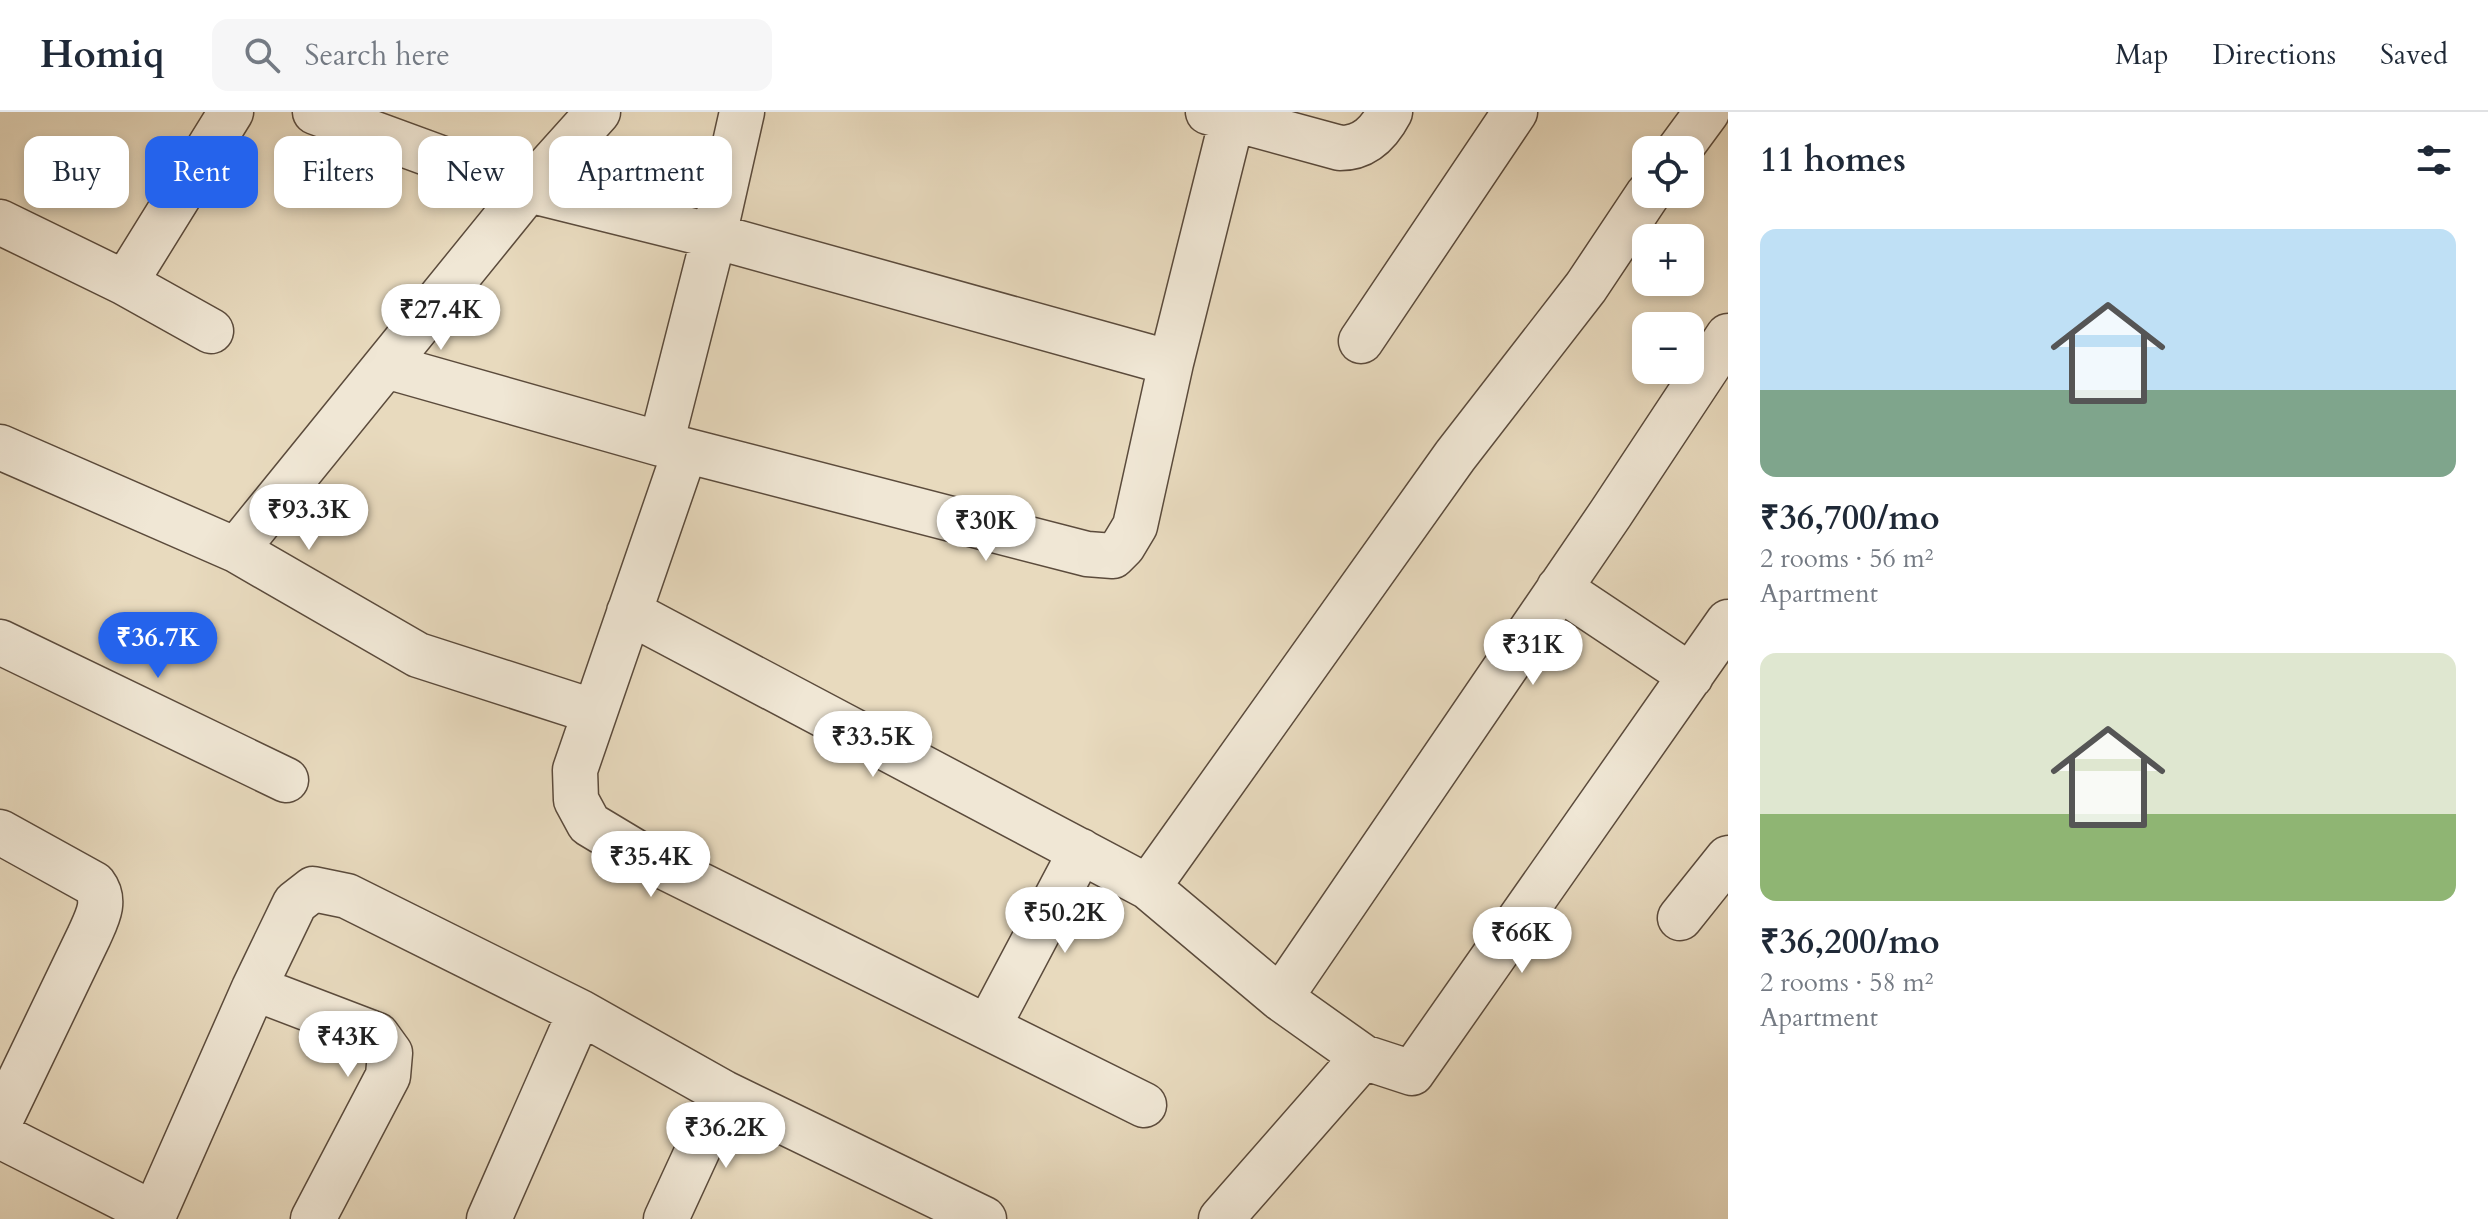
<!DOCTYPE html>
<meta charset="utf-8">
<style>
body{margin:0;font-family:Cardo,serif;background:#f6f6f7;color:#1f2937;height:100vh;display:flex;flex-direction:column;font-size:30px;white-space:nowrap}
*{box-sizing:border-box;margin:0}
p{font-size:26px;color:#747a83}
.icon{flex:none;width:44px;height:44px;fill:none;stroke:currentColor;stroke-width:2;stroke-linecap:round;stroke-linejoin:round}
.map{position:relative;flex:1;overflow:hidden}
.details{display:flex;flex-direction:column;background:#fff;width:760px}
.details>*{flex:none}
.banner{position:absolute;left:24px;top:24px;width:760px;height:72px;display:flex;gap:16px}
.fabs{position:absolute;left:1632px;top:24px;display:grid;gap:16px}
.fabs a{display:grid;place-items:center;width:72px;height:72px;border-radius:16px;background:#fff;box-shadow:0 4px 12px #0003;font-size:40px}
.price{position:absolute;translate:-50% -68px;padding:0 18px;border-radius:28px;background:#fff;color:#222;font-size:26px;line-height:52px;filter:drop-shadow(0 2px 4px #0008)}
.price::after{content:'';position:absolute;left:50%;top:48px;width:24px;height:18px;margin-left:-12px;background:inherit;clip-path:polygon(0 0,100% 0,50% 100%)}
.price.active{background:#2563eb;color:#fff}
ul{padding:0;list-style:none}
li{display:grid;align-content:center;gap:16px;height:424px;padding:0 32px}
li span{display:grid;place-items:center;height:248px;border-radius:16px;color:#555}
li>.icon{margin-inline-start:auto}
span .icon{width:144px;height:144px;fill:#fffc;stroke-width:1}
li b{font-size:34px}
h2{display:flex;justify-content:space-between;align-items:center;height:96px;padding:0 32px;font-size:34px}
.chip{padding:0 28px;border-radius:16px;background:#fff;box-shadow:0 4px 12px #0003;font-size:28px;line-height:72px}
.chip.active{background:#2563eb;color:#fff}
header{display:flex;align-items:center;gap:48px;box-sizing:border-box;height:112px;padding:0 40px;background:#fff;border-bottom:2px solid #e0e1e3}
header strong{font-size:38px}
nav{display:flex;gap:44px;margin-inline-start:auto;font-size:28px}
.search{width:560px;height:72px;background:#f6f6f7;display:flex;align-items:center;gap:20px;box-sizing:border-box;padding:0 28px;border-radius:16px;color:#747a83;font-size:30px}
main{display:flex;flex:1;min-height:0}
.map>svg:first-child{display:block}
.lines{fill:none;stroke-linecap:round;stroke-linejoin:round}
.minor-casing{stroke:#5b4b3c;stroke-width:47}
.minor{stroke:#f0e7d5;stroke-width:44}
</style>
<header>
<strong>Homiq</strong>
<div class="search"><svg class="icon" aria-label="search" viewBox="0 0 24 24"><circle cx="10" cy="10" r="6"/><path d="M15 15l6 6"/></svg>Search here</div>
<nav><a>Map</a><a>Directions</a><a>Saved</a></nav>
</header>
<main>
<div class="map">
<svg width="1728" height="1107" viewBox="0 0 1728 1107">
<rect width="100%" height="100%" fill="#e8dabe"/>
<filter id="stains"><feTurbulence type="fractalNoise" baseFrequency=".0025" numOctaves="4"/><feColorMatrix values="0 0 0 0 .2 0 0 0 0 .09 0 0 0 0 .02 0 0 0 .5 -.17"/></filter>
<radialGradient id="worn" r=".72"><stop offset=".6" stop-color="#630" stop-opacity="0"/><stop offset="1" stop-color="#630" stop-opacity=".3"/></radialGradient>
<g class="lines">
<defs>
<path id="minor" d="M315,0L528,78L714,124L1171,251
M1208,0L1340,36C1365,36 1379,21 1390,0
M1679,38L1707,0
M0,110L125,171L211,219
M125,171L231,0
M1361,229L1515,0
M386,254L661,332L1087,442L1113,444L1123,434L1135,414L1171,251L1232,7
M661,332L714,124L742,0
M0,335L236,438L418,543L595,600
M685,339L575,658L576,688L589,712L644,745L1144,993
M236,438L528,78L598,0
M1559,476L1691,564
M629,500L1148,775
M0,530L286,668
M0,720L94,772C107,789 97,806 89,824L0,1009
M1680,806L1728,746
M254,876L377,923L390,941L388,964L313,1107
M1280,886L1611,401L1728,224
M988,915L1081,739
M1363,945L1280,886L1148,775L1455,344L1586,175L1648,82
M0,1024L154,1102
M152,1107L254,876L295,791L313,777L347,784L580,900L724,981L984,1107
M489,1107L580,900
M666,1107L724,981
M1221,1107L1363,945L1412,961L1728,510"/>
</defs>
<use href="#minor" class="minor-casing"/>
<use href="#minor" class="minor"/>
</g>
<rect width="100%" height="100%" filter="url(#stains)"/>
<rect width="100%" height="100%" fill="url(#worn)"/>
</svg>
<div class="fabs">
<a><svg class="icon" aria-label="locate" viewBox="0 0 24 24"><circle cx="12" cy="12" r="6"/><path d="M12 2v4M12 18v4M2 12h4M18 12h4"/></svg></a>
<a>+</a>
<a>−</a>
</div>
<b class="price" style="left:441px;top:240px">₹27.4K</b>
<b class="price" style="left:309px;top:440px">₹93.3K</b>
<b class="price" style="left:986px;top:451px">₹30K</b>
<b class="price active" style="left:158px;top:568px">₹36.7K</b>
<b class="price" style="left:1533px;top:575px">₹31K</b>
<b class="price" style="left:873px;top:667px">₹33.5K</b>
<b class="price" style="left:651px;top:787px">₹35.4K</b>
<b class="price" style="left:1065px;top:843px">₹50.2K</b>
<b class="price" style="left:1522px;top:863px">₹66K</b>
<b class="price" style="left:348px;top:967px">₹43K</b>
<b class="price" style="left:726px;top:1058px">₹36.2K</b>
<div class="banner">
<a class="chip">Buy</a>
<a class="chip active">Rent</a>
<a class="chip">Filters</a>
<a class="chip">New</a>
<a class="chip">Apartment</a>
</div>
</div>
<section class="details">
<h2>11 homes<svg class="icon" aria-label="filters" viewBox="0 0 24 24"><path d="M4 7h16M4 17h16"/><circle cx="9" cy="7" r="2"/><circle cx="15" cy="17" r="2"/></svg></h2>
<ul>
<li><span style="background:linear-gradient(#bfe0f5 65%,#7fa58c 0)"><svg class="icon" aria-label="home" viewBox="0 0 24 24"><path d="M3 11l9-7 9 7M6 9v11h12V9"/></svg></span><div><b>₹36,700/mo</b><p>2 rooms · 56 m²</p><p>Apartment</p></div></li>
<li><span style="background:linear-gradient(#dfe7d0 65%,#8fb573 0)"><svg class="icon" aria-label="home" viewBox="0 0 24 24"><path d="M3 11l9-7 9 7M6 9v11h12V9"/></svg></span><div><b>₹36,200/mo</b><p>2 rooms · 58 m²</p><p>Apartment</p></div></li>
</ul>
</section>
</main>
